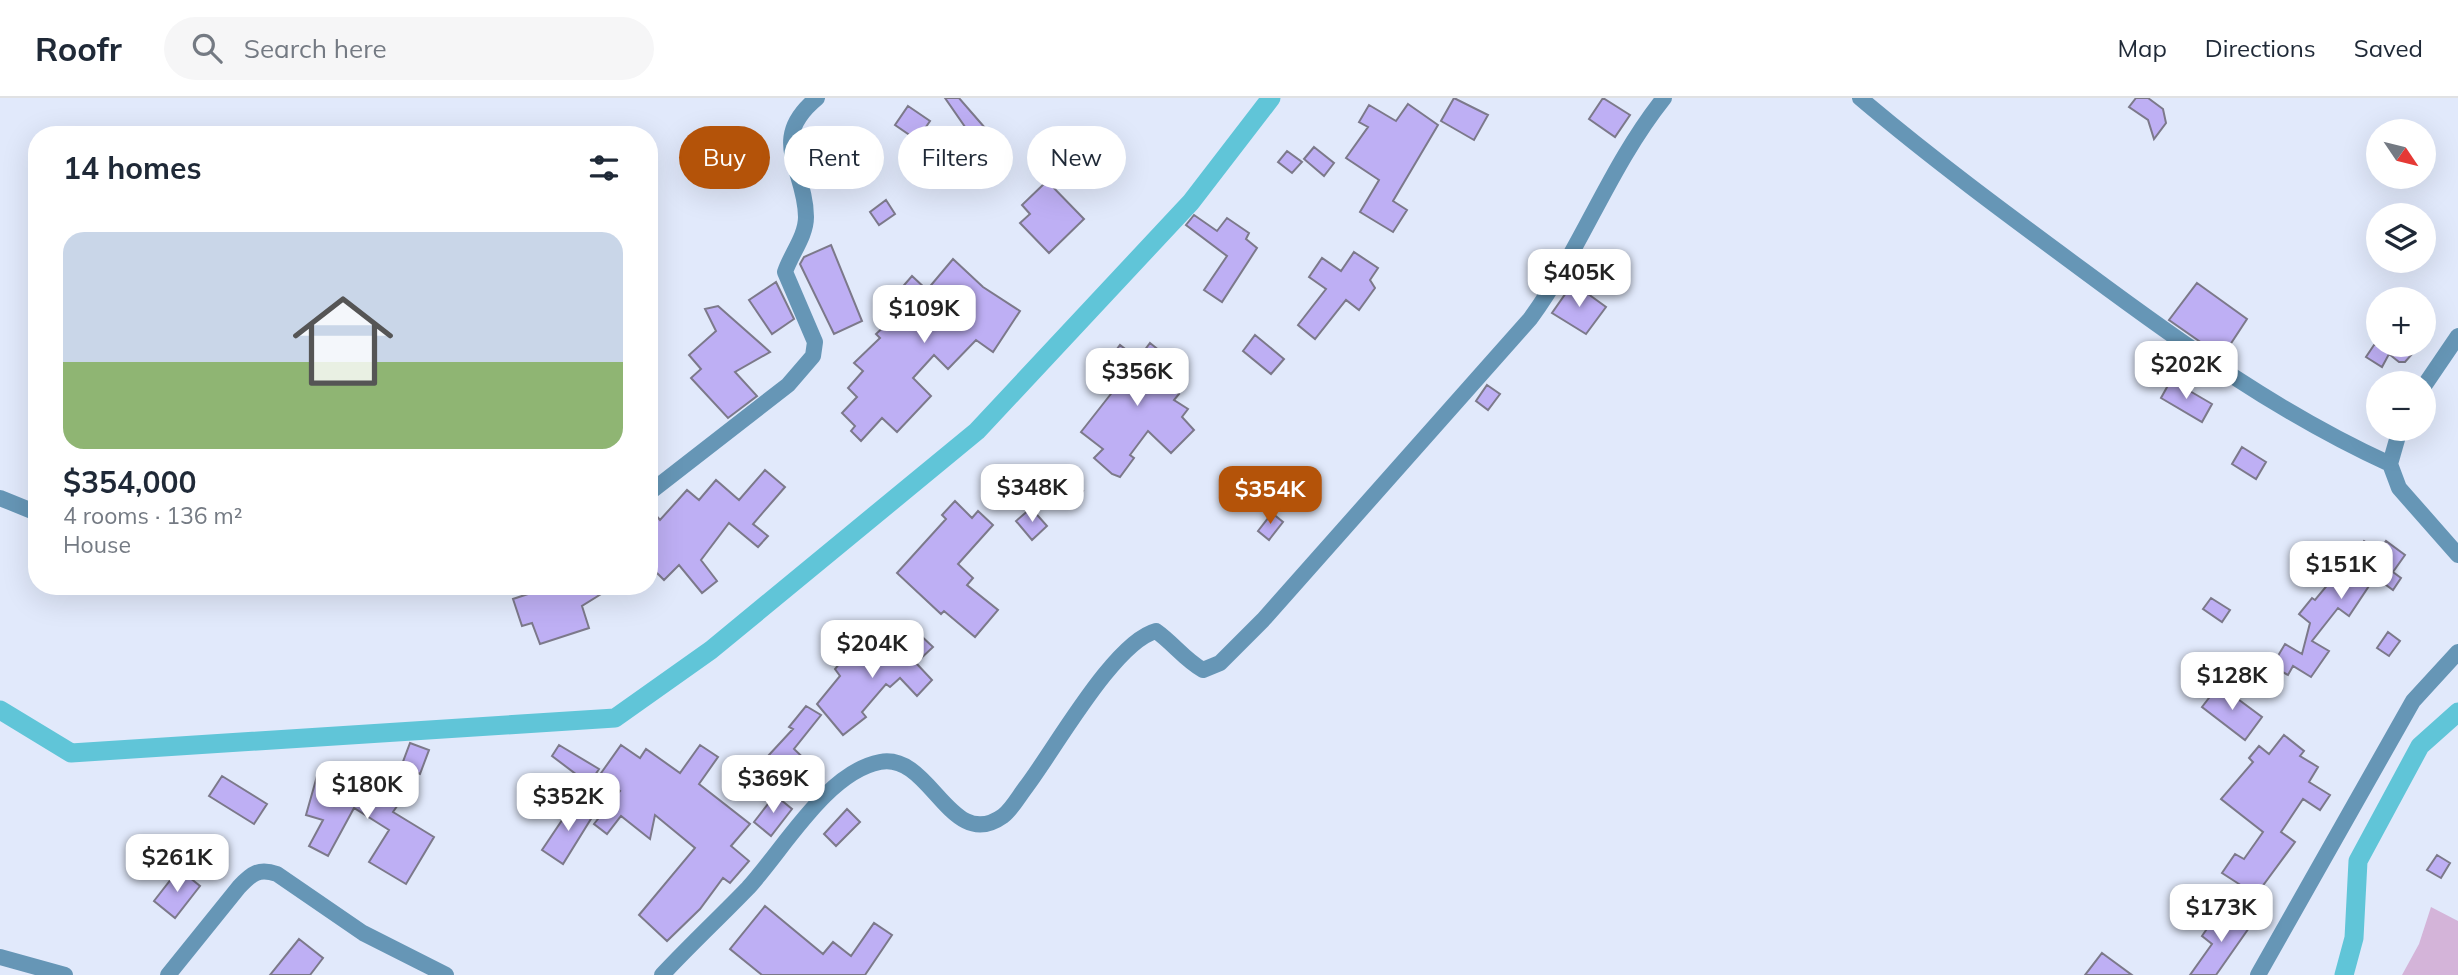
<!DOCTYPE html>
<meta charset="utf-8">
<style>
body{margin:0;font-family:Mulish,sans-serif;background:#f6f6f7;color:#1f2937;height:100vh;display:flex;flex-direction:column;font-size:26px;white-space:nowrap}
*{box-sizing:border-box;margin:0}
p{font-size:23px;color:#747a83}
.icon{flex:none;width:38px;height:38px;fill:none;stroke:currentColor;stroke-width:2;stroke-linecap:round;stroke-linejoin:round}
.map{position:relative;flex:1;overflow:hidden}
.sheet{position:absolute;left:28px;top:28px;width:630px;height:469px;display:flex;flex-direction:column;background:#fff;border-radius:28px;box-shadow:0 7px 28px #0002}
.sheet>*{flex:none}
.top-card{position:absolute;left:679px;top:28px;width:665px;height:63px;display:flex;gap:14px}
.needle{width:46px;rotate:125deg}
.fabs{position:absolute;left:2366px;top:21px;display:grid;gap:14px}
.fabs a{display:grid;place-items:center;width:70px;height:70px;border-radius:50%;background:#fff;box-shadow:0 7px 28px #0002;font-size:35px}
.price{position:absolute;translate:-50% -60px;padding:0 16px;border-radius:14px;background:#fff;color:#222;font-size:23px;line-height:46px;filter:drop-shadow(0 2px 4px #0008)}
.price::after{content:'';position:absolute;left:50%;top:42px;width:21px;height:16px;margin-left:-10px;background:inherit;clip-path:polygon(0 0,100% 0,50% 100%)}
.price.on{background:#b45309;color:#fff}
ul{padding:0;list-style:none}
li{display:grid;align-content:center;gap:14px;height:371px;padding:0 35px}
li+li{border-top:2px solid #e0e1e3}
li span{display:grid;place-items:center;height:217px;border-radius:21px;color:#555}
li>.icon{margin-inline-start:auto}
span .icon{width:126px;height:126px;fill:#fffc;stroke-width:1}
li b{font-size:30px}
h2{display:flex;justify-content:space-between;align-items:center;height:84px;padding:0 35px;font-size:30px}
.tag{padding:0 24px;border-radius:32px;background:#fff;box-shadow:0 7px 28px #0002;font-size:24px;line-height:63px}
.tag.on{background:#b45309;color:#fff}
header{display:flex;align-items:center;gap:42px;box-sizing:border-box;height:98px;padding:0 35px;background:#fff;border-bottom:2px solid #e0e1e3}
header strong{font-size:33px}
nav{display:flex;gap:38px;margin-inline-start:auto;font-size:24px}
.search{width:490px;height:63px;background:#f6f6f7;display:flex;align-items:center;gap:18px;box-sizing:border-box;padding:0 24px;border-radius:38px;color:#747a83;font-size:26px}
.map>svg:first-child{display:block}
.green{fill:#d4b4d9}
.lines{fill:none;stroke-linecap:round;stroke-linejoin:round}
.canal{stroke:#60c5d8;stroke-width:19}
.building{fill:#beaff4;stroke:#7c798a;stroke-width:2}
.minor{stroke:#6696b6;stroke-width:16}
</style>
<header>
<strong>Roofr</strong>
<div class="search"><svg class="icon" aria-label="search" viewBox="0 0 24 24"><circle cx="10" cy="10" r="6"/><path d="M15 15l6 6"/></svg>Search here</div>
<nav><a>Map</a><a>Directions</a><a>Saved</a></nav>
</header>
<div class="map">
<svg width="2458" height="877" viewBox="0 0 2458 877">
<rect width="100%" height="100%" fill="#e1e9fb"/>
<path class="green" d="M2431,809L2458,823V877H2402L2419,846Z"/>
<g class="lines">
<path class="canal" d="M0,612L71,655L615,620L711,552L977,333L1191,104L1271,0
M2344,877L2354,840L2358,763L2420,648L2458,614"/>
</g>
<path class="building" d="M945,0H959L992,38L979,49Z
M1454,0L1488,17L1474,42L1441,23Z
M1603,0L1630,17L1615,39L1589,21Z
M2136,0H2148L2163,11L2166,25L2154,41L2148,22L2129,9Z
M1408,6L1438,27L1393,103L1407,112L1393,134L1360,114L1379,82L1346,60L1368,29L1359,24L1369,7L1396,23Z
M908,8L930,23L917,42L895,27Z
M956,42L963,46L971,42L973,45L945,73L925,84L918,71L940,59Z
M1314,49L1334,65L1324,78L1304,61Z
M1287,53L1302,64L1292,75L1278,64Z
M1047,83L1084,121L1049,155L1020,125L1030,116L1022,107Z
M886,102L895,116L879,127L870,114Z
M1194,117L1217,133L1227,120L1249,135L1246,141L1257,150L1222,204L1204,192L1227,158L1186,127Z
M831,147L862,223L834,236L800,166L804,159Z
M1354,154L1378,170L1370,182L1375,190L1359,212L1346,202L1315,241L1298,227L1326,191L1309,179L1322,160L1341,173Z
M953,161L983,189L1020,213L993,254L976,242L948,271L934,257L913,280L931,298L897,334L882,320L861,343L851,333L855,328L842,315L857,299L848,290L863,273L854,265L880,240L876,236L901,213L892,201L912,178L927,192Z
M776,184L794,221L772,236L749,202Z
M1573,185L1606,209L1586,236L1552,215Z
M2197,185L2247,221L2222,259L2169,222Z
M718,208L770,254L735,274L757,298L728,320L691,280L701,271L689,257L716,233L705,211Z
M1255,237L1284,261L1271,276L1243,253Z
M1150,245L1170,261L1168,263L1179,273L1167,285L1179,296L1174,302L1188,311L1182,319L1194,332L1171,355L1148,333L1130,357L1134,360L1120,379L1112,376L1094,360L1103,351L1081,334L1114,292L1097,278L1120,247L1138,261Z
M2374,247H2420L2405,264H2399L2389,256L2382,269L2366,259Z
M2171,282L2212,306L2202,324L2161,300Z
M1487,287L1500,296L1488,312L1476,303Z
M2242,349L2266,364L2256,381L2232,366Z
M765,372L785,389L753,426L768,438L758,449L729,425L701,462L717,483L702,495L679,467L664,482L649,467V409L660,422L687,392L699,402L716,382L739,402Z
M1063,377L1083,393L1074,405L1054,389Z
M955,403L972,420L978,413L993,427L958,466L973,480L967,487L998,512L975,539L944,513L941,516L897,475L946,421L942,417Z
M1031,410L1047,428L1032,442L1016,423Z
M1272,415L1283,424L1269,442L1258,433Z
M2364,443L2379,453L2386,443L2405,457L2393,474L2401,480L2393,492L2375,479L2349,518L2338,510L2312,543L2329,553L2311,579L2293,568L2288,577L2272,568L2285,546L2302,556L2310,525L2299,516L2312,500L2315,502Z
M552,488H614L582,508L589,530L540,546L532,525L522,528L513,501Z
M2211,500L2230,512L2222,524L2203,511Z
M917,534L933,549L916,565L932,582L917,598L900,580L890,589L886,586L862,614L866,619L843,637L817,606L840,578L835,571L848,555L850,557L863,543L885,563Z
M2388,534L2400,543L2389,558L2377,550Z
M2219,587L2262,619L2245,642L2202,609Z
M806,608L821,617L794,651L815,671L799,687L768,658L793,631L789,629Z
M2284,637L2304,653L2300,658L2318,669L2309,684L2330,697L2320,712L2303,701L2281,734L2295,744L2256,797L2222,775L2235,756L2244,761L2263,734L2221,701L2253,664L2249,660L2259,648L2269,656Z
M410,645L429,652L420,676L401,669Z
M559,647L599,671L589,686L552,658Z
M621,647L640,660L646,651L680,675L700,647L718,659L699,686L750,726L731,748L749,763L730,785L723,780L700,811L667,843L639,817L695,750L655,717L650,741L621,718L607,736L594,726L620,693L599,678Z
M347,665L402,701L393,714L434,739L406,786L369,764L389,732L354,710L328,758L309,748L323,722L306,717L317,678L339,685Z
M222,678L267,706L254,726L209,698Z
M775,697L792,711L771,738L754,724Z
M575,703L594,716L563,766L542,752Z
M847,711L860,724L836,748L824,736Z
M2437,757L2450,765L2441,780L2427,772Z
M179,771L200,788L175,820L154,803Z
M765,808L823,856L833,844L851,858L874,825L892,837L865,877H762L730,851Z
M2229,812L2251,827L2216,877H2190L2212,846L2202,838L2211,825L2217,829Z
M299,841L323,860L310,877H270Z
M2102,855L2132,877H2085Z"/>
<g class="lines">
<path class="minor" d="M1860,0C1932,61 2008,117 2084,173C2181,245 2280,316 2390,366
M2424,288L2458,238
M2400,331L2390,366L2399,390L2458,457
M649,395L788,287L813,258L815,244L785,174C791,156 806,138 806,119C806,71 766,42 817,0
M0,400L37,415
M381,488H401
M0,859L65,877
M168,877L239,789C252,775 259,770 277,776L363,835L446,877
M662,877C690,847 720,819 748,790C783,752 827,674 880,664C931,654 950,756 1003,718C1012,711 1019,698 1026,689C1055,651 1114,544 1156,533C1173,545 1185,562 1203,572L1220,565L1263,522L1530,221C1582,150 1609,69 1664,0
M2258,877L2413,603L2458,554"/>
</g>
</svg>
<div class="fabs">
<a><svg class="needle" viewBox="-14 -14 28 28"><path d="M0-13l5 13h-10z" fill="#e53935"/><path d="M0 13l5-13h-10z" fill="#747a83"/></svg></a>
<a><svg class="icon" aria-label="layers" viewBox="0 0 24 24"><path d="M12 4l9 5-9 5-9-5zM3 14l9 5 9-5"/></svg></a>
<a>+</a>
<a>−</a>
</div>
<b class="price" style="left:1579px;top:211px">$405K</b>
<b class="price" style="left:924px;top:247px">$109K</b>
<b class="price" style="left:2186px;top:303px">$202K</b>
<b class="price" style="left:1137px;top:310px">$356K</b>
<b class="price" style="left:1032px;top:426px">$348K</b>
<b class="price on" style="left:1270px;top:428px">$354K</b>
<b class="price" style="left:2341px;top:503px">$151K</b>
<b class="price" style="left:872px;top:582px">$204K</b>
<b class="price" style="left:2232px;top:614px">$128K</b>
<b class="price" style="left:773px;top:717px">$369K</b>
<b class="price" style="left:367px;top:723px">$180K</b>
<b class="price" style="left:568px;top:735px">$352K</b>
<b class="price" style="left:177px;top:796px">$261K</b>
<b class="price" style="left:2221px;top:846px">$173K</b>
<div class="top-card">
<a class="tag on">Buy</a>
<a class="tag">Rent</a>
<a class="tag">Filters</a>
<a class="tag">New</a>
</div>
<section class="sheet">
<h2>14 homes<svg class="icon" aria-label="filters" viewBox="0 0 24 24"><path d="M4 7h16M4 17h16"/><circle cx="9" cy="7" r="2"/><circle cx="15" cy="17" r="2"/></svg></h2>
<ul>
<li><span style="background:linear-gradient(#c9d6e8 60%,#8fb573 0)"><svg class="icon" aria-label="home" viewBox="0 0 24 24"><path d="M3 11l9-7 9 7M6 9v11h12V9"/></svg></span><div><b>$354,000</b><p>4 rooms · 136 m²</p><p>House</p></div></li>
</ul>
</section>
</div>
